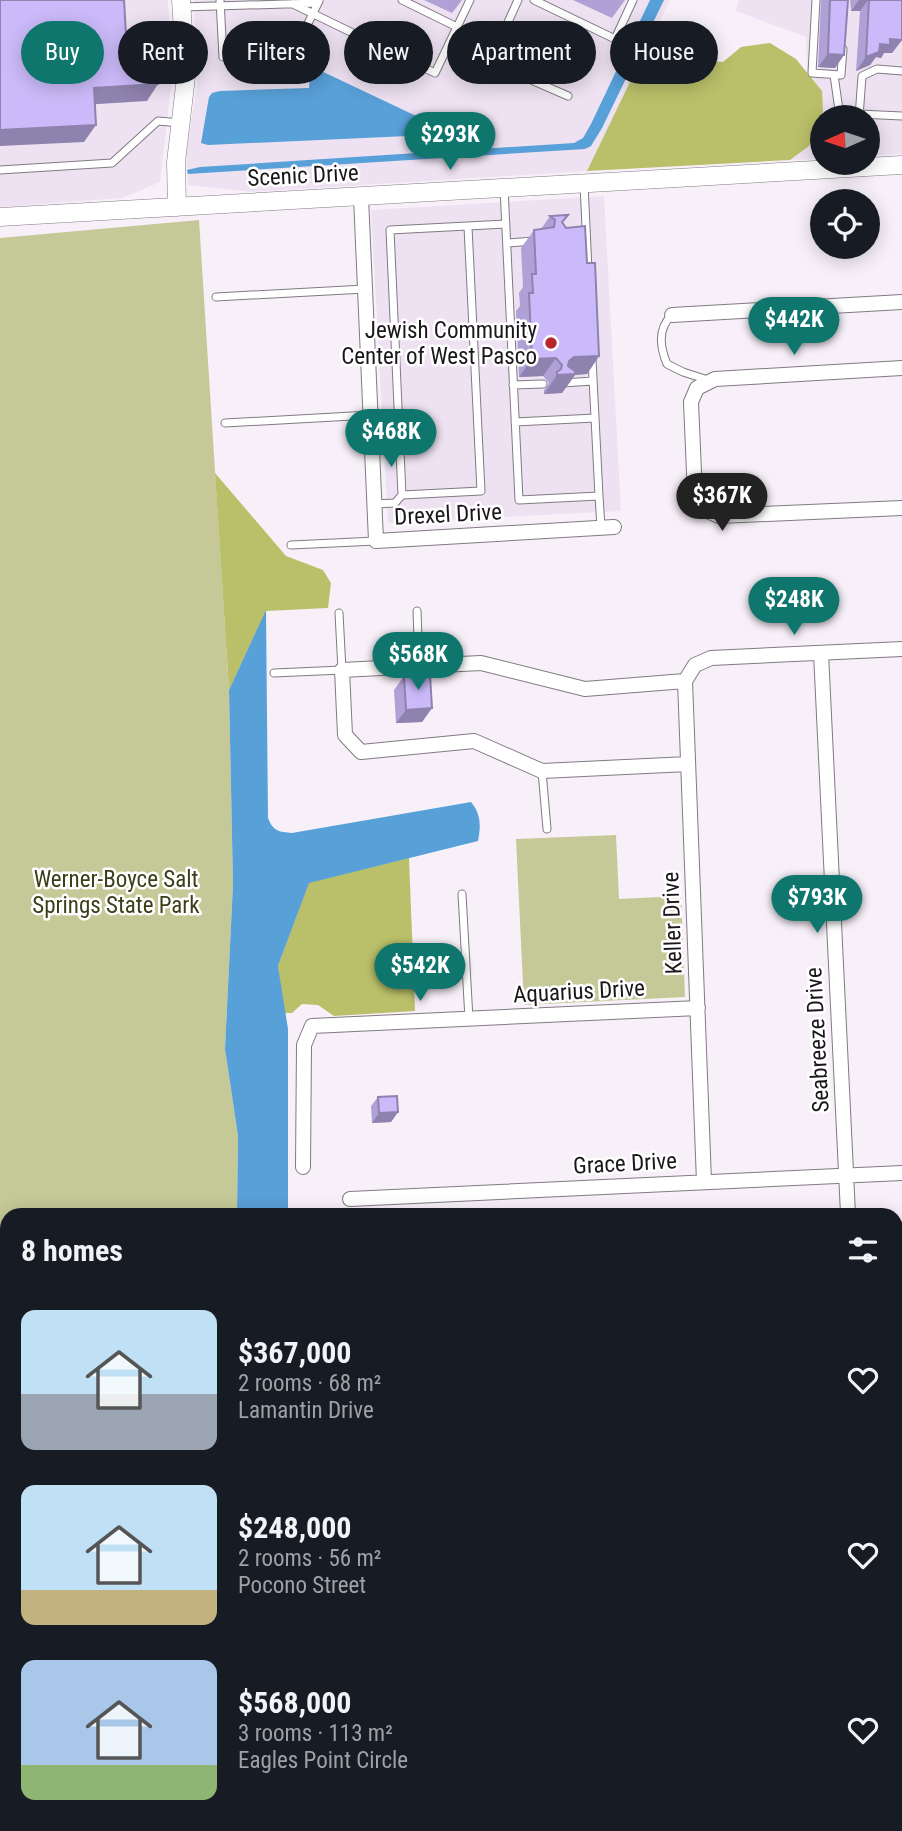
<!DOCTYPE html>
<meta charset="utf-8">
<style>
body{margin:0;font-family:"Roboto Condensed",sans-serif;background:#242831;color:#f1f3f6;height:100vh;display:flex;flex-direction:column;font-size:26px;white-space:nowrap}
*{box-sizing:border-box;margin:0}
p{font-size:23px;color:#9ea1a6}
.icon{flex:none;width:38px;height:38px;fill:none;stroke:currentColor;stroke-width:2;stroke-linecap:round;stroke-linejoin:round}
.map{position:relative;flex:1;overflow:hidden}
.drawer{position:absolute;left:0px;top:1208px;width:903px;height:625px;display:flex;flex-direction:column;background:#171b24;border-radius:21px 21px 0 0;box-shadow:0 4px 18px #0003}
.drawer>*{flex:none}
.guide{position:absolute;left:21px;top:21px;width:861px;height:63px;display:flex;gap:14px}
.needle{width:46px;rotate:267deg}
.buttons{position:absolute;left:810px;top:105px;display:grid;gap:14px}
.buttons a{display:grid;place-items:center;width:70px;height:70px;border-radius:50%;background:#171b24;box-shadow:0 4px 18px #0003;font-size:35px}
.price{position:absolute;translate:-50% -60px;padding:0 16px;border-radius:24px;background:#0f766e;color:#fff;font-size:23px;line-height:46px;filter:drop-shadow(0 2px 4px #0008)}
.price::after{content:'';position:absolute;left:50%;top:42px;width:21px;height:16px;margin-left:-10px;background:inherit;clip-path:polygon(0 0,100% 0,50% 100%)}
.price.current{background:#222;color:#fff}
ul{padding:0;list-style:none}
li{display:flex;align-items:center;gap:21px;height:175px;padding:0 21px}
li span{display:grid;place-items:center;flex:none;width:196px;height:140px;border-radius:14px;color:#555}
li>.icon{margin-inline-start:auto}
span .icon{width:84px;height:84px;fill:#fffc;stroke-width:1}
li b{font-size:30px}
h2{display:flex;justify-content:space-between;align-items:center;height:84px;padding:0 21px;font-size:30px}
.chip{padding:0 24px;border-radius:32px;background:#171b24;box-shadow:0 4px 18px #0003;font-size:24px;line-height:63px}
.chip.current{background:#0f766e;color:#fff}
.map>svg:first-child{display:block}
.built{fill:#eee2f2}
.green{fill:#c5c997}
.forest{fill:#bac069}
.water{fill:#58a0d8}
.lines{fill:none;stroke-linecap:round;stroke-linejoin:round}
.service-casing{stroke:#807a82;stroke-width:9}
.minor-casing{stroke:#807a82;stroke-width:16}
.tertiary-casing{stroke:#807a82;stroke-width:19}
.service{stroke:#fff;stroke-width:7}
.minor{stroke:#fff;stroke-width:14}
.tertiary{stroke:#fff;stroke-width:18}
.wall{fill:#afa0d6}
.shaded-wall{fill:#8e82ae}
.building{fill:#cbbaf9;stroke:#8e82ae;stroke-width:2}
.poi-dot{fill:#b6262b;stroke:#fff;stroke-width:2.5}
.labels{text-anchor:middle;stroke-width:5;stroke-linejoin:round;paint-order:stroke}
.street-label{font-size:23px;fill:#1a171a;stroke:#fff}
.poi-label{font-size:23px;fill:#1a171a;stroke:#fff;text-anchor:end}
.park-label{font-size:23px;fill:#3c3e19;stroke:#fff}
</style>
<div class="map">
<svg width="902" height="1831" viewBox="0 0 902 1831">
<rect width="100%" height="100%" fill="#f8f0f9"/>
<path class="built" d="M0,0H168L173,70L160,182L123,198L0,207Z
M194,0H670L587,171L251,192L188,185L186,151L197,86Z
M739,0H902V154L868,156V117H822V159L790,160L809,146L811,76L807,71L806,37L736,11Z
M604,196L621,511L388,523L371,210Z"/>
<path class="green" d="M199,220L229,690L233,884L225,1049L238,1136L237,1214H7V1825H266L267,1831H0V238Z
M616,835L619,899L681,896L685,997L524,1005L516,839Z"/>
<path class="forest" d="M770,43L796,59L822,91L823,111L809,146L790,160L587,171L642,57L657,50L674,49L693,59L723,62L741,47Z
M215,473L286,556L323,570L331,583L328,608L266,611L229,690Z
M409,858L415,1011L334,1016L318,1005L302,1004L292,1013H284L278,966L309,882Z"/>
<path class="water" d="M650,0H664L602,128L591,146L585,149L188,174L187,170L200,167L574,143L583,138L591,124Z
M317,69L431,123L435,126L436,132L430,135L208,145L201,143L209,97L212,93L220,91L309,88L310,72Z
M266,610L268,818C273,831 279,832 292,833L471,802C481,814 481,826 478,841L309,883L278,966L288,1029V1214H237L238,1136L225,1049L233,884L229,690Z"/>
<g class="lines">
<defs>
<path id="service" d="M220,0L223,57L294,52L318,3
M402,0L457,27
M518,0L490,62L568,96
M534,0L615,39L633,0
M816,0L812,73L841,75L843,49
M293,4L435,73L470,0
M182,7L318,3L319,1
M834,75L840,117
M859,114L902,116
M859,117L862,76L877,69L902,71
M0,170L112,163L158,121L180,123
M584,184L588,270
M504,188L519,500L599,496L592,359
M468,227L481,491L402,495L390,230L506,224
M507,243L534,241
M216,297L365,289
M672,315C657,329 660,347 667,364L683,372L711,381
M562,383L593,381
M513,385L543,384
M515,422L595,418
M225,423L370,415
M599,496L601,527
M375,504L395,503L402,495
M291,545L376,541
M417,611L419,666
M274,673L342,670L339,613
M542,771L547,829
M462,894L469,1019"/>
<path id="minor" d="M361,197L376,541L614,527
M672,315L902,302
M902,368L715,379L697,388L691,402L695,496L703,509L719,516L902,508
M821,653L848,1214
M685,681L585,689L481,663L342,670L345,735L361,752L474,741L542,771L688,764
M303,1167L304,1045L312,1026L698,1008
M704,1182L685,681L695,665L711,658L902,649
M350,1199L902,1173
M896,1585H902
M877,1825V1831
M346,1831L477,1825"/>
<path id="tertiary" d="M177,207L176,162L186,77L181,0
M0,217L902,165"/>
</defs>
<use href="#service" class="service-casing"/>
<use href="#minor" class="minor-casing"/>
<use href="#tertiary" class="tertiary-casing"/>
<use href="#service" class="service"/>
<use href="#minor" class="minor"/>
<use href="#tertiary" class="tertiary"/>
</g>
<path class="wall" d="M424,0H462L452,13Z
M573,0H625L612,18Z
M821,0H848L844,55L835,68L818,67Z
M850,0H902V40L892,53H884L881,58L876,57L870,65L856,71L860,11H851Z
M550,216L563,223L587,263L599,356L587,374L575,375L562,393L544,394V390L549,383L543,376L519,377L516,311L520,306L519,293L523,287L521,248L534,230L541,229Z
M404,676L432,708L422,722L396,723L394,690Z
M378,1097L398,1112L391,1122L372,1123L371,1106Z"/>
<path class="shaded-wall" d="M859,0H868L860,11H851Z
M890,39L902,40L892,53H884L881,58L876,57L870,65L856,71L866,57L880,44Z
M828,54L844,55L835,68L818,67Z
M158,84L147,101L82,105L94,88Z
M96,125L84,142L0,146V130Z
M599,356L587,374L575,375L562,393L544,394L557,375L574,357Z
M556,358L543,376L519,377L532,359Z
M432,708L422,722L396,723L406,710Z
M398,1112L391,1122L372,1123L379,1113Z"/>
<path class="building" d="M0,0H124L127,52L157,50L158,84L94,88L96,125L0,130Z
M830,0H848L844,55L828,54Z
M869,0H902V40L890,39V45L880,44L879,52L866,57Z
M568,215L562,222L566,228L585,226L587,263H595L599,356L574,357L569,361L568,366L575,371V374L557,375V372L561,369L562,365L556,358L532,359L529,293H533L532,274H536L534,230L554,227L555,220L550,216Z
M430,675L432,708L406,710L404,676Z
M397,1096L398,1112L379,1113L378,1097Z"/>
<circle class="poi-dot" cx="551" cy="343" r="7"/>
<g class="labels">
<g class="street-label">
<text transform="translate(303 175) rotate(-3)" y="8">Scenic Drive</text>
<text transform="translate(448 514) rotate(-3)" y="8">Drexel Drive</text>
<text transform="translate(672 923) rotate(-92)" y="8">Keller Drive</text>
<text transform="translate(579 991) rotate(-3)" y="8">Aquarius Drive</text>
<text transform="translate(817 1040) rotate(-93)" y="8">Seabreeze Drive</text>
<text transform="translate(625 1163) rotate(-3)" y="8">Grace Drive</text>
</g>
<g class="poi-label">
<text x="537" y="338">Jewish Community<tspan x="537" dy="26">Center of West Pasco</tspan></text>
</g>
<g class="park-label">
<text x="116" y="887">Werner-Boyce Salt<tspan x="116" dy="26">Springs State Park</tspan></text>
</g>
</g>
</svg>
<div class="buttons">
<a><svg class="needle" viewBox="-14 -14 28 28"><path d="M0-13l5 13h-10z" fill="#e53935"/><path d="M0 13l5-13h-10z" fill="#9ea1a6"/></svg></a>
<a><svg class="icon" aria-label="locate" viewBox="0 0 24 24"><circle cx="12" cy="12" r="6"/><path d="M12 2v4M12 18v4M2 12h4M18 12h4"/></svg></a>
</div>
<b class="price" style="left:450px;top:172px">$293K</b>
<b class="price" style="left:794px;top:357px">$442K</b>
<b class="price" style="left:391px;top:469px">$468K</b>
<b class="price current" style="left:722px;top:533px">$367K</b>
<b class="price" style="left:794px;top:637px">$248K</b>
<b class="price" style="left:418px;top:692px">$568K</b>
<b class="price" style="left:817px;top:935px">$793K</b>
<b class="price" style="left:420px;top:1003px">$542K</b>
<div class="guide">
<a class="chip current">Buy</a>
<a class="chip">Rent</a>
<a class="chip">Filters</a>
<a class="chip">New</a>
<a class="chip">Apartment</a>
<a class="chip">House</a>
</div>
<section class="drawer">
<h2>8 homes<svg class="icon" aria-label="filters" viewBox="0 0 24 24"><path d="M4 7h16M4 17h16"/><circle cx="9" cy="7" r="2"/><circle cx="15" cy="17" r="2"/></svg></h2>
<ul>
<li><span style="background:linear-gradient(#bfe0f5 60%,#9aa5b1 0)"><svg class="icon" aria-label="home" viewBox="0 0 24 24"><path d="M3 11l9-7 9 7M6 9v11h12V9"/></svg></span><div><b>$367,000</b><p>2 rooms · 68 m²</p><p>Lamantin Drive</p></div><svg class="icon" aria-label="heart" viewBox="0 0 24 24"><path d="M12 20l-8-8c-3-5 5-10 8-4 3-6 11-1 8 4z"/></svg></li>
<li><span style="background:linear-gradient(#bfe0f5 75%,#c2b280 0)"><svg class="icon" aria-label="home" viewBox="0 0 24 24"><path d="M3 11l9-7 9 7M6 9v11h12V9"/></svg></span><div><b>$248,000</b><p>2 rooms · 56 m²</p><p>Pocono Street</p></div><svg class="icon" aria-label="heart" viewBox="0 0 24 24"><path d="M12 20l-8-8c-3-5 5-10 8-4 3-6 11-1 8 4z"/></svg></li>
<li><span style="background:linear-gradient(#a9c7e8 75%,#8fb573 0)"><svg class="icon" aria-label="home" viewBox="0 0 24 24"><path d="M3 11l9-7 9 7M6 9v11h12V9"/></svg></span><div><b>$568,000</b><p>3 rooms · 113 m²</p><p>Eagles Point Circle</p></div><svg class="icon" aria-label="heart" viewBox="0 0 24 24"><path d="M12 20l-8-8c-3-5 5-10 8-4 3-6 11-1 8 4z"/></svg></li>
</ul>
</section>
</div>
